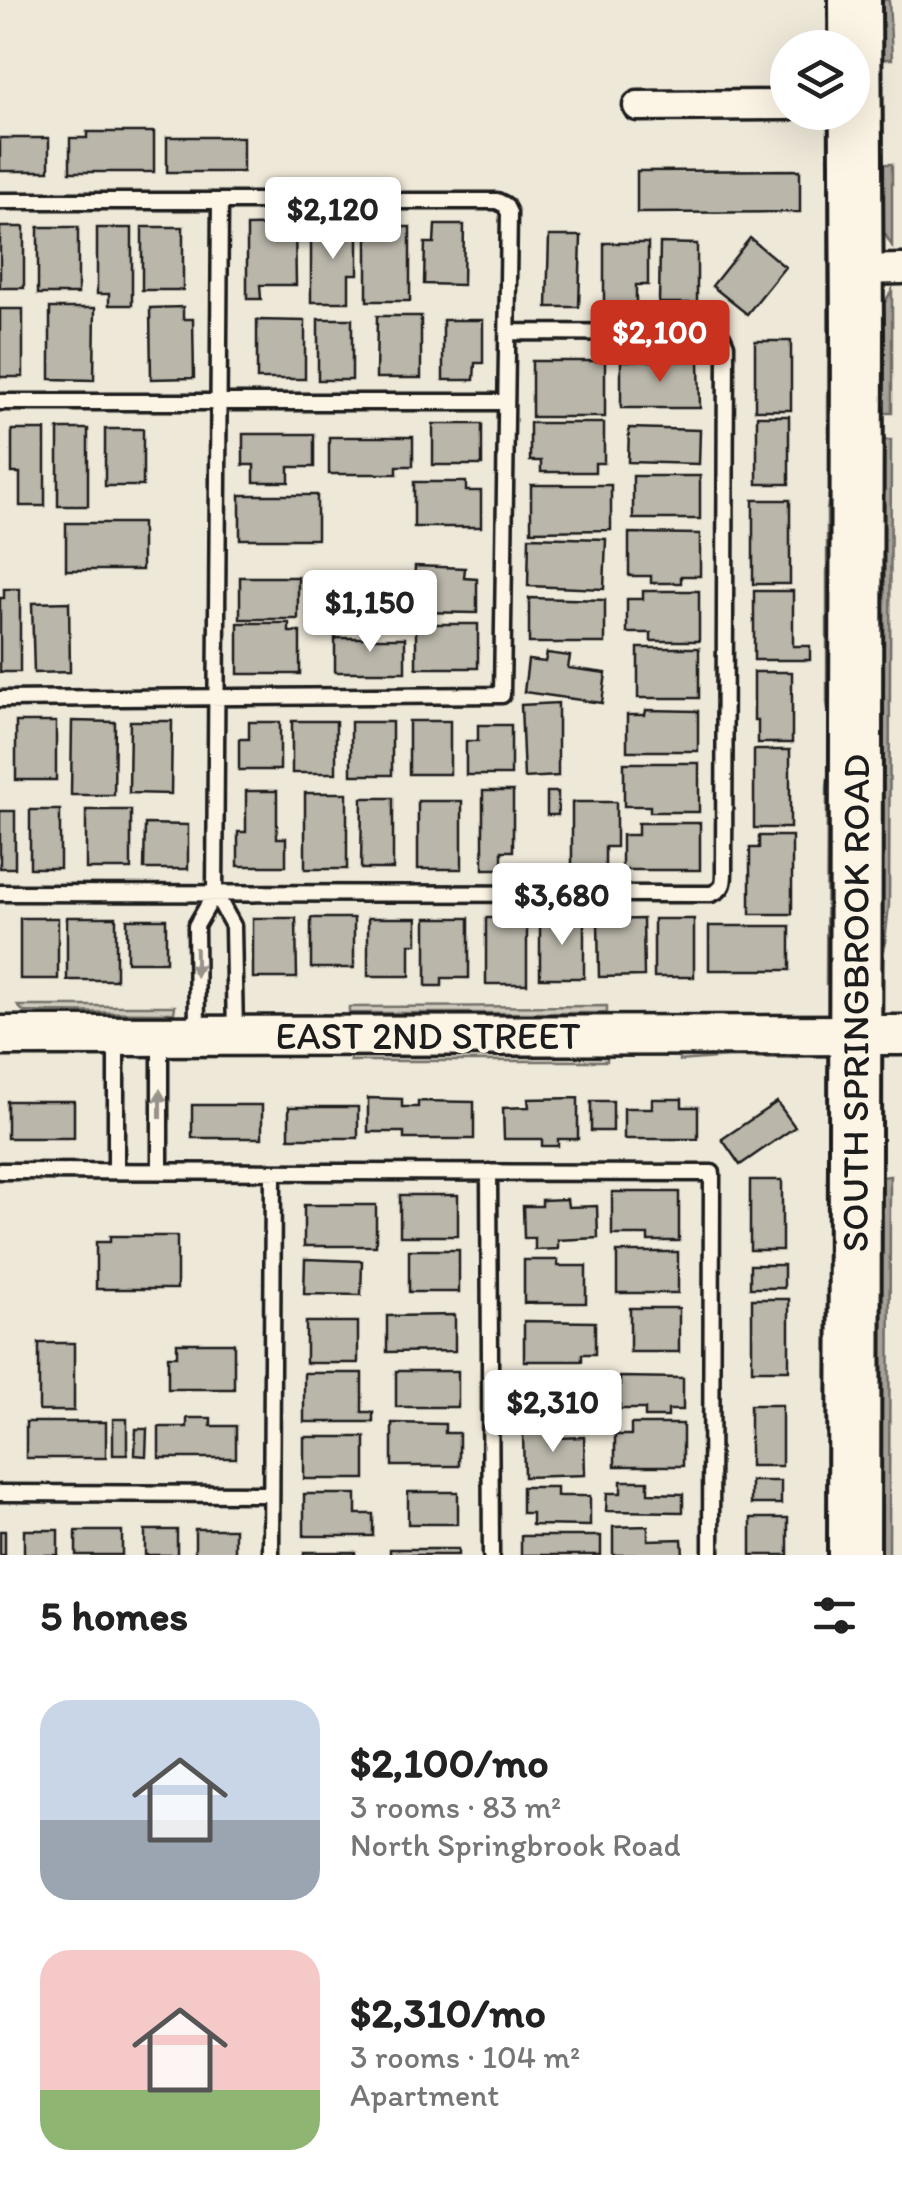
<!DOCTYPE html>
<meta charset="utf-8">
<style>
body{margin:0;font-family:Itim,sans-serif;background:#f2f2f2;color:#222;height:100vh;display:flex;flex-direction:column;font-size:38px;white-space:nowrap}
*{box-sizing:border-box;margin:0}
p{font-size:32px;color:#767676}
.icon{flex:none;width:55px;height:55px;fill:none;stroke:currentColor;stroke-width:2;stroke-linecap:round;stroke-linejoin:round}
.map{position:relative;height:1555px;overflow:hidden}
.panel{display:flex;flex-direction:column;background:#fff;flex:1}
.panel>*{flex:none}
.fabs{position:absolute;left:770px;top:30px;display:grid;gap:20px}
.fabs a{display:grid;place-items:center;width:100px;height:100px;border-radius:50%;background:#fff;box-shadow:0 10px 40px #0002;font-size:50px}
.price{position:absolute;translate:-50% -85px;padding:0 22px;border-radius:10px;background:#fff;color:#222;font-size:32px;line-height:65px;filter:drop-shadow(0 2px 5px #0008)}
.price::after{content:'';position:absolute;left:50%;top:60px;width:30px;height:22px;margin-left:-15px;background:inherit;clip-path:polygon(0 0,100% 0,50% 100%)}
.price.selected{background:#c8321e;color:#fff}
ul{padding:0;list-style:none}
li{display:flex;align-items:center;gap:30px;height:250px;padding:0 40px}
li span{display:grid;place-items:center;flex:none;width:280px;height:200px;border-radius:30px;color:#555}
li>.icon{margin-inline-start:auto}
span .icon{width:120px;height:120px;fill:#fffc;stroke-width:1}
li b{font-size:42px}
h2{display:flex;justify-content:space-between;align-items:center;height:120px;padding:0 40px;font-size:42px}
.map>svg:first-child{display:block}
.green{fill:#cfcabd;stroke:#76736c;stroke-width:2.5}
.water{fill:#a7a299;stroke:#6f6c67;stroke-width:2.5}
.building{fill:#bab6aa;stroke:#1c1c1c;stroke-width:2.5}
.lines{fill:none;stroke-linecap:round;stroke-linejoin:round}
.lane-casing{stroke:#1c1c1c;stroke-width:21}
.street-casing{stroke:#1c1c1c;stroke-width:35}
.secondary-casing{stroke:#1c1c1c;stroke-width:45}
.highway-casing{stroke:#1c1c1c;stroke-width:58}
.lane{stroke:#fcf5e5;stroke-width:14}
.street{stroke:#fcf5e5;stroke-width:28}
.secondary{stroke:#fcf5e5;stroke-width:38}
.highway{stroke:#fcf5e5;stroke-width:50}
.oneway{fill:#97938b}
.labels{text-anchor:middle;stroke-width:8;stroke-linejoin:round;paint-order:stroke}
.street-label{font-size:38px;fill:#1c1c1c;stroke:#fcf5e5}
</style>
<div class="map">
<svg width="902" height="1555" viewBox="0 0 902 1555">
<rect width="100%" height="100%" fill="#eee8d9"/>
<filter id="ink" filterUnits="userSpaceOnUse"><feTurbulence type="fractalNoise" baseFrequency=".01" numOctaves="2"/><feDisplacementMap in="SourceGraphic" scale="20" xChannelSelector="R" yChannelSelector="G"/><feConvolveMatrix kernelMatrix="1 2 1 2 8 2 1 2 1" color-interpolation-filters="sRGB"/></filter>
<g filter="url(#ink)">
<path class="green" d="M18,1006H175L174,1013L24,1012Z
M607,1006V1013H349V1007Z
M607,1054V1061H350V1055Z
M679,1055H791L795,1058L730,1057L679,1061Z"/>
<path class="water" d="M881,0H889L892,59H883Z
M829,136L833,153L832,446L828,419Z
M884,164H892V246L883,231Z
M892,290V413H883V305Z
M884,440H891L889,905L882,970Z
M831,478V728L827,703V511Z
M830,761L831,984H826L827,787Z
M890,1176L889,1555H881L882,1177Z"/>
<path class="building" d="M87,132H154V172H70V138H87Z
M167,137H243V172H167Z
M0,138H49V171H0Z
M800,170V212L637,213V171Z
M295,225L296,285H260L261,299H247V226Z
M311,225H358V274H349V302H311Z
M435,225H464L463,285L424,284L425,243H434Z
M0,227H24V288H0Z
M38,227H78V294H38Z
M142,227H183V290H142Z
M367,227H410V301H367Z
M97,228H132V305H109V294H97Z
M549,236H581L579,307H547Z
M750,238L785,267L747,314L712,286Z
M604,243H648V285H636V307H604Z
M660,243L697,244V303H659Z
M183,307V319H193L194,378L151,379L150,308Z
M50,308H95L94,380L50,379Z
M0,309H23V377H0Z
M377,316H421V378H376Z
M318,319H352V380H318Z
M257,320L305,321V379H257Z
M443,320H483V363H475L474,380H443Z
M755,341H791V410H755Z
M532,361H605V417H532Z
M621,361H699L700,408H621Z
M757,416H789V484H757Z
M530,423H604V463H595V472H541V461H530Z
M433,424H482V465H433Z
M629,428L700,430L699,464L628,462Z
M58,429H88V506H58Z
M105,429H143V486H105Z
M12,430H45V506H20V473H12Z
M243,434H314V467H289V482H254V465H243Z
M329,437H413V466H397V474H329Z
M633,476H700V519H633Z
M414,482H466V491H481V527H414Z
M531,485H611V530L531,531Z
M240,495H317V539H240Z
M753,500H790V584H753Z
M66,523H142V570H66Z
M629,533L700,534V576H681V583H651V576H629Z
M529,537L606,539L604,589L528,586Z
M415,566L465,568L464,578L477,579V613L413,612Z
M240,577H298V619H240Z
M4,589H20V672H0V598H4Z
M643,591H699V641H651V633H627V599H643Z
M754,591H793V646H810V660H754Z
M529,598L605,600V643H529Z
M69,602L70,672L34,673L32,603Z
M238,623H289V632H300V674H238Z
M416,624H478V668H416Z
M335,638H405V672H335Z
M638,648H699V698H638Z
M547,653L570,656L568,668L606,673L602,703L524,692L528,660L545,662Z
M754,672H792V743H758V720H754Z
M558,703V776L524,778L521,705Z
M646,710L698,711V751H627V715H645Z
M72,721L115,722L114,795H71Z
M130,721H172L171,794L129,793Z
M292,721H336V773H292Z
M409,721H450V774H409Z
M16,722H56V780H16Z
M249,722H280V770H239V739H249Z
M351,722H392V775H351Z
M478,725H511V775H466V741H478Z
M754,750H790V828H754Z
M624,763H699V812H650V806H624Z
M246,791H277V838H286V866H238V832H246Z
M483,791H513V851H502V869H483Z
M547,792H558V815H547Z
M305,793H347V869H305Z
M362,798H393V869H361Z
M418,801H462V869H418Z
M572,802H616V847H605V870H572Z
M30,810H60V868H30Z
M86,810H131V869H86Z
M0,811H15V868H0Z
M638,823H700V870H622V835H638Z
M145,824L188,825V869H144Z
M759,836H792V914H750V848H759Z
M67,917H116V980H67Z
M20,918H58V979H20Z
M253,918H296L297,978H253Z
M311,918H354V968H311Z
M368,918H417V944H410V976H368Z
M426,918H469V978H442V986H426Z
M486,918H527V984H486Z
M540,918H584V978H540Z
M127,919H166V962H127Z
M643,919L644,976L599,977L598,920Z
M654,919H694V977H654Z
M709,926H790V970H709Z
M368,1098L402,1099V1107H418V1101L474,1102V1139H404V1132H368Z
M578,1098V1139H558V1146H542V1139H504L503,1108L529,1107L528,1099Z
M652,1099H682V1107H698V1139H624V1108H652Z
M7,1101H74V1138H7Z
M591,1101H613V1131H591Z
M777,1102L795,1127L740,1165L722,1139Z
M192,1105H262V1138H192Z
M289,1107H358V1138H289Z
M750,1180H782V1250H750Z
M612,1192H679V1241H648V1235H612Z
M400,1195H458V1236H400Z
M567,1199L568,1207L597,1206L598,1238L558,1240V1249L535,1250V1238H524L523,1206H542V1200Z
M304,1205H376V1246H304Z
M110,1236H177V1289H96V1242H110Z
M409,1250H459V1292H409Z
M617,1252H678V1293H617Z
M305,1259L362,1261L361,1295L304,1294Z
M524,1260H558V1266H586V1303H524Z
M750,1265H784V1288H750Z
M752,1299H789V1370H752Z
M630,1308H679V1352H630Z
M455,1315V1351L387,1352V1316Z
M524,1321L595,1322V1354H582V1361H524Z
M306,1322H358V1363H306Z
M39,1343H74V1411H39Z
M177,1343H234V1389H168V1356H177Z
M396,1371H458V1407H396Z
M304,1373H362V1412H373V1422H304Z
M524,1375L558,1376V1381H587V1423H558L559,1411H524Z
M620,1377L683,1378V1410H668V1417H645V1409H620Z
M750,1405H782V1466H750Z
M187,1418H211V1426H236V1458H159V1427H187Z
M113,1419H127V1455H113Z
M26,1422H106V1458H26Z
M392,1423L445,1424V1433H459V1466H392Z
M631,1424H683V1466H615V1435H631Z
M136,1429H147L146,1456L135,1455Z
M558,1432V1438L584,1437L585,1475L524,1477L523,1433Z
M304,1437H365V1479H304Z
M621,1481H648V1493L683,1494V1512L606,1511L607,1493H621Z
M751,1481H781V1504H751Z
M522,1487H557V1496H590V1526L532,1525V1513H522Z
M408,1492H458V1524H408Z
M304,1494H356V1514H373V1536H304Z
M751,1518H788V1555H751Z
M648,1526V1540L682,1539L683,1555H613V1527Z
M195,1529H235V1555H195Z
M24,1530H58V1555H24Z
M145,1530H177V1555H145Z
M0,1531H5V1555H0Z
M76,1531H122V1555H76Z
M521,1536H601V1555H521Z
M390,1549H458V1555H390Z
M304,1552H355V1555H304Z"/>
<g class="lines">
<defs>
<path id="lane" d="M0,201H497L505,205L509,213L502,695L0,699
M220,201L215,893L233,926L235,1035
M0,402H506
M0,893L711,894C725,889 724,882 724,869L726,345L722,336L714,333L508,332
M197,1032L196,926L215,893
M0,1171L712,1173L711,1555
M116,1171V1037
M160,1171V1037
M489,1172L491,1555
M0,1493L271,1494
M271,1555L273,1172"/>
<path id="street" d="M638,106L788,105
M857,270L902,269"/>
<path id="secondary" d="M0,1036L902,1035"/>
<g id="highway">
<path id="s1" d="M854,1555L857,332L855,0"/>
</g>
</defs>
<use href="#lane" class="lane-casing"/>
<use href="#street" class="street-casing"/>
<use href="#secondary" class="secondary-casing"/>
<use href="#highway" class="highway-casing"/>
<use href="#lane" class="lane"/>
<use href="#street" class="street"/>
<use href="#secondary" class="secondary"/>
<use href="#highway" class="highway"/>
</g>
<defs><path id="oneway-solid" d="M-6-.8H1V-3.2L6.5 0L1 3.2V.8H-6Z" transform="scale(2.5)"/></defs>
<g class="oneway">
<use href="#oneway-solid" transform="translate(196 962) rotate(89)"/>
<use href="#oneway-solid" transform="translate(160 1104) rotate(-90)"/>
</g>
</g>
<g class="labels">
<g class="street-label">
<text dy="13" stroke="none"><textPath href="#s1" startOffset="552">SOUTH SPRINGBROOK ROAD</textPath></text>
<text x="428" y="1049">EAST 2ND STREET</text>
</g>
</g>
</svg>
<div class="fabs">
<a><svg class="icon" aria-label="layers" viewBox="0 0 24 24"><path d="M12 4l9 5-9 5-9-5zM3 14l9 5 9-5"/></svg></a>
</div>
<b class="price" style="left:333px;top:262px">$2,120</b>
<b class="price selected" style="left:660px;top:385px">$2,100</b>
<b class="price" style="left:370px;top:655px">$1,150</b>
<b class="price" style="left:562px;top:948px">$3,680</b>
<b class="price" style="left:553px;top:1455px">$2,310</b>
</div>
<section class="panel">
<h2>5 homes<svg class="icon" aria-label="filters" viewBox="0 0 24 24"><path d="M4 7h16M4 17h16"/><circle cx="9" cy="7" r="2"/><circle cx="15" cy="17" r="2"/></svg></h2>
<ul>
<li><span style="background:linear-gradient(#c9d6e8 60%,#9aa5b1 0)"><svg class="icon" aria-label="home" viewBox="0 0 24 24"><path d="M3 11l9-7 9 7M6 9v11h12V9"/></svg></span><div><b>$2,100/mo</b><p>3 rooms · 83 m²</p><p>North Springbrook Road</p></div></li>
<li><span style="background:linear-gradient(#f6c9c9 70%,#8fb573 0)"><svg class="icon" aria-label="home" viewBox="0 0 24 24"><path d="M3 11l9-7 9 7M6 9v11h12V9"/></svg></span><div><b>$2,310/mo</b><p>3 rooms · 104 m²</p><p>Apartment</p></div></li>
</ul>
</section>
